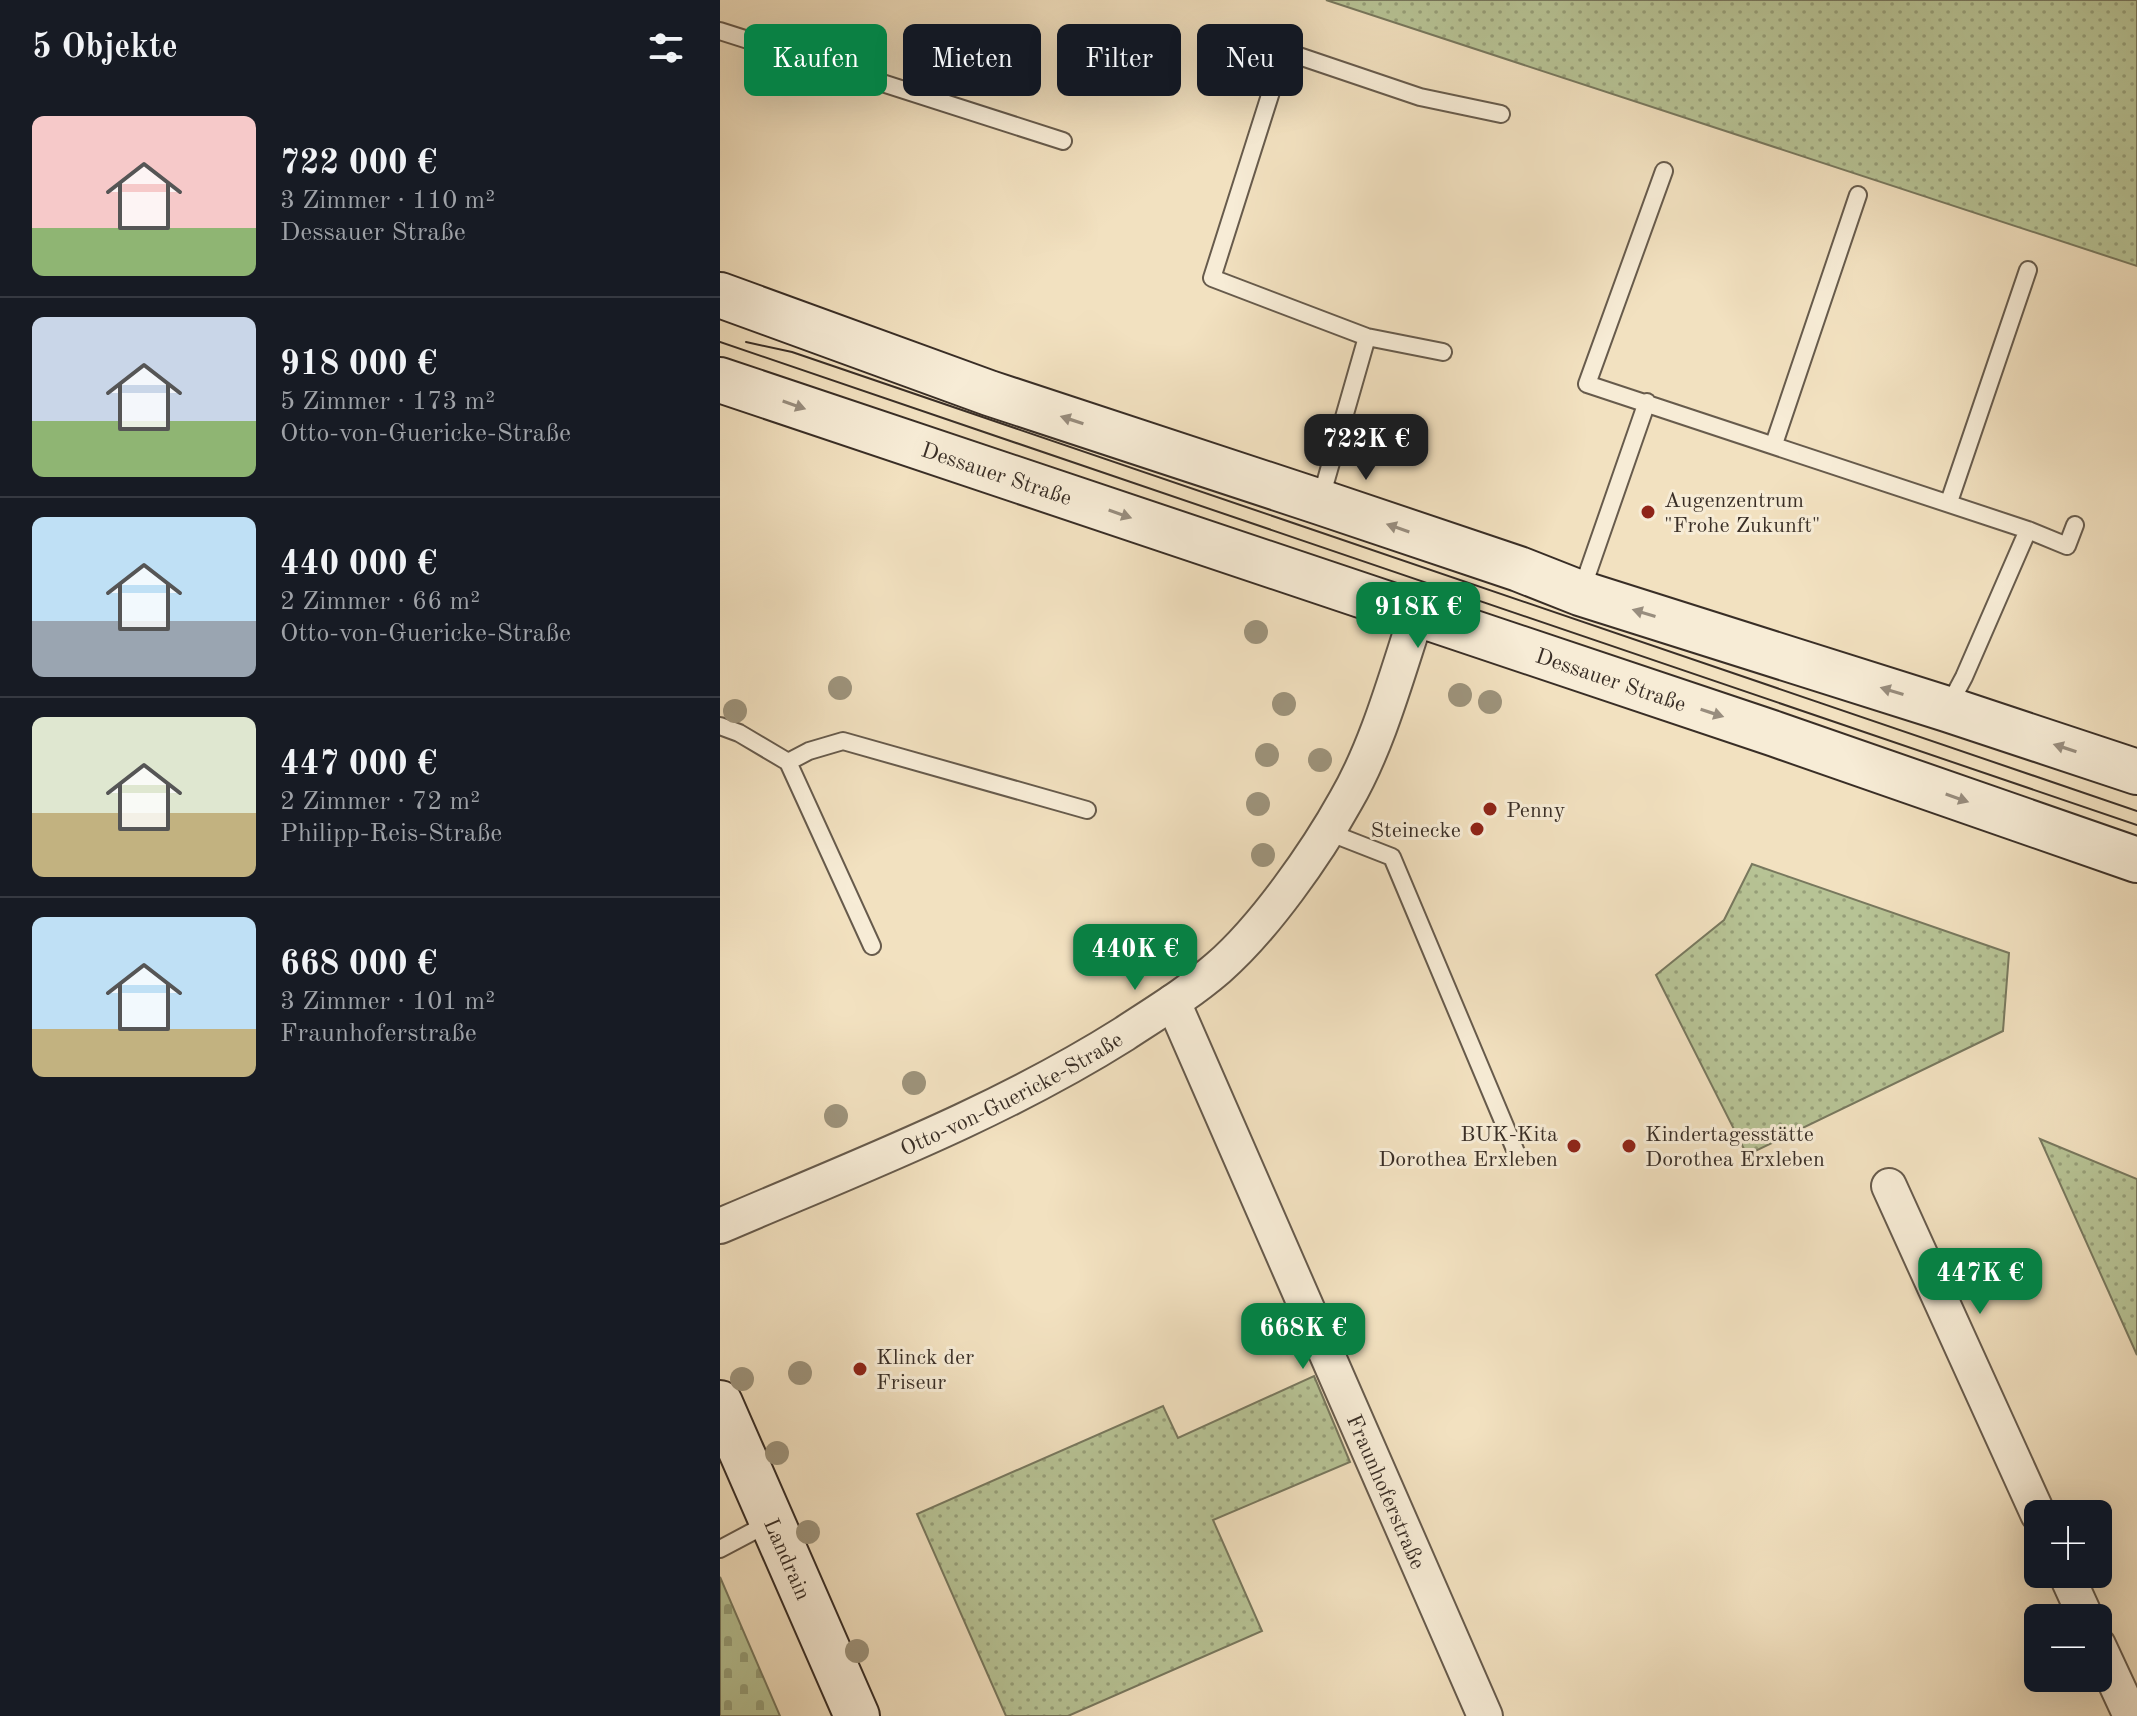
<!DOCTYPE html>
<html lang="de">
<meta charset="utf-8">
<style>
body{margin:0;font-family:"Old Standard TT",serif;background:#20242c;color:#f1f3f6;height:100vh;display:flex;flex-direction:column;font-size:30px;white-space:nowrap}
*{box-sizing:border-box;margin:0}
p{font-size:26px;color:#9ea1a6}
.icon{flex:none;width:44px;height:44px;fill:none;stroke:currentColor;stroke-width:2;stroke-linecap:round;stroke-linejoin:round}
.map{position:relative;flex:1;overflow:hidden}
.side{display:flex;flex-direction:column;background:#171b24;width:720px}
.side>*{flex:none}
.hud{position:absolute;left:24px;top:24px;width:760px;height:72px;display:flex;gap:16px}
.buttons{position:absolute;left:1304px;top:1500px;display:grid;gap:16px}
.buttons a{display:grid;place-items:center;width:88px;height:88px;border-radius:12px;background:#171b24;box-shadow:0 8px 32px #0002;font-size:40px}
.price{position:absolute;translate:-50% -68px;padding:0 18px;border-radius:16px;background:#0b8043;color:#fff;font-size:26px;line-height:52px;filter:drop-shadow(0 2px 4px #0008)}
.price::after{content:'';position:absolute;left:50%;top:48px;width:24px;height:18px;margin-left:-12px;background:inherit;clip-path:polygon(0 0,100% 0,50% 100%)}
.price.on{background:#222;color:#fff}
ul{padding:0;list-style:none}
li{display:flex;align-items:center;gap:24px;height:200px;padding:0 32px}
li+li{border-top:2px solid #363941}
li span{display:grid;place-items:center;flex:none;width:224px;height:160px;border-radius:12px;color:#555}
li>.icon{margin-inline-start:auto}
span .icon{width:96px;height:96px;fill:#fffc;stroke-width:1}
li b{font-size:34px}
h2{display:flex;justify-content:space-between;align-items:center;height:96px;padding:0 32px;font-size:34px}
.chip{padding:0 28px;border-radius:12px;background:#171b24;box-shadow:0 8px 32px #0002;font-size:28px;line-height:72px}
.chip.on{background:#0b8043;color:#fff}
main{display:flex;flex:1;min-height:0}
.map>svg:first-child{display:block}
.grass{fill:url(#grass-dots);stroke:#78785e;stroke-width:2}
.cemetery{fill:url(#cemetery-stones);stroke:#78785e;stroke-width:2}
.lines{fill:none;stroke-linecap:round;stroke-linejoin:round}
.lane-casing{stroke:#675b4c;stroke-width:20}
.street-casing{stroke:#675b4c;stroke-width:38}
.secondary-casing{stroke:#392e26;stroke-width:48}
.lane{stroke:#f7ecd6;stroke-width:16}
.street{stroke:#f7ecd6;stroke-width:34}
.secondary{stroke:#f7ecd6;stroke-width:44}
.tram{stroke:#392e26;stroke-width:2}
.tree{fill:#9d937b}
.oneway{fill:#988d7e}
.poi-dot{fill:#8f2418;stroke:#f7ecd6;stroke-width:3}
.labels{text-anchor:middle;stroke-width:6;stroke-linejoin:round;paint-order:stroke}
.street-label{font-size:22px;fill:#392e26;stroke:#f7ecd6}
.poi-label{font-size:22px;fill:#392e26;stroke:#f7ecd6;text-anchor:start}
</style>
<main>
<section class="side">
<h2>5 Objekte<svg class="icon" aria-label="filters" viewBox="0 0 24 24"><path d="M4 7h16M4 17h16"/><circle cx="9" cy="7" r="2"/><circle cx="15" cy="17" r="2"/></svg></h2>
<ul>
<li><span style="background:linear-gradient(#f6c9c9 70%,#8fb573 0)"><svg class="icon" aria-label="home" viewBox="0 0 24 24"><path d="M3 11l9-7 9 7M6 9v11h12V9"/></svg></span><div><b>722 000 €</b><p>3 Zimmer · 110 m²</p><p>Dessauer Straße</p></div></li>
<li><span style="background:linear-gradient(#c9d6e8 65%,#8fb573 0)"><svg class="icon" aria-label="home" viewBox="0 0 24 24"><path d="M3 11l9-7 9 7M6 9v11h12V9"/></svg></span><div><b>918 000 €</b><p>5 Zimmer · 173 m²</p><p>Otto-von-Guericke-Straße</p></div></li>
<li><span style="background:linear-gradient(#bfe0f5 65%,#9aa5b1 0)"><svg class="icon" aria-label="home" viewBox="0 0 24 24"><path d="M3 11l9-7 9 7M6 9v11h12V9"/></svg></span><div><b>440 000 €</b><p>2 Zimmer · 66 m²</p><p>Otto-von-Guericke-Straße</p></div></li>
<li><span style="background:linear-gradient(#dfe7d0 60%,#c2b280 0)"><svg class="icon" aria-label="home" viewBox="0 0 24 24"><path d="M3 11l9-7 9 7M6 9v11h12V9"/></svg></span><div><b>447 000 €</b><p>2 Zimmer · 72 m²</p><p>Philipp-Reis-Straße</p></div></li>
<li><span style="background:linear-gradient(#bfe0f5 70%,#c2b280 0)"><svg class="icon" aria-label="home" viewBox="0 0 24 24"><path d="M3 11l9-7 9 7M6 9v11h12V9"/></svg></span><div><b>668 000 €</b><p>3 Zimmer · 101 m²</p><p>Fraunhoferstraße</p></div></li>
</ul>
</section>
<div class="map">
<svg width="1417" height="1716" viewBox="0 0 1417 1716">
<defs>
<pattern id="grass-dots" width="8" height="8" patternUnits="userSpaceOnUse" patternTransform="scale(2)"><rect width="8" height="8" fill="#b7c395"/><path d="M2 2h.1M6 6h.1" fill="none" stroke="#969f79" stroke-width="1.8" stroke-linecap="round"/></pattern>
<pattern id="cemetery-stones" width="16" height="16" patternUnits="userSpaceOnUse" patternTransform="scale(2)"><rect width="16" height="16" fill="#b7c395"/><path d="M2 7V4a2 2 0 0 1 4 0v3zM10 15v-3a2 2 0 0 1 4 0v3z" fill="#969f79"/></pattern>
</defs>
<rect width="100%" height="100%" fill="#f2e1c0"/>
<filter id="stains"><feTurbulence type="fractalNoise" baseFrequency=".0025" numOctaves="4"/><feColorMatrix values="0 0 0 0 .2 0 0 0 0 .09 0 0 0 0 .02 0 0 0 .5 -.17"/></filter>
<radialGradient id="worn" r=".72"><stop offset=".6" stop-color="#630" stop-opacity="0"/><stop offset="1" stop-color="#630" stop-opacity=".3"/></radialGradient>
<path class="grass" d="M606,0H1417V266Z
M1032,864L1289,953L1283,1031L1027,1155L936,975L1004,920Z
M1320,1139L1417,1179V1355Z
M594,1376L630,1462L493,1520L542,1631L348,1716H286L197,1514L443,1406L458,1438Z"/>
<path class="cemetery" d="M0,1577L60,1716H0Z"/>
<g class="lines">
<defs>
<path id="lane" d="M0,31L343,141
M944,171L867,384L1308,530
M723,352L647,337L492,278L564,51L700,97L781,114
M1054,444L1138,195
M600,501L647,337
M1229,502L1308,270
M861,592L927,402
M1228,707L1244,677L1308,530L1347,546L1355,525
M0,726L19,733L68,762L152,946
M68,762L89,751L123,741L367,810
M608,832L672,857L796,1152
M0,1549L49,1523"/>
<g id="street">
<path id="s1" d="M453,1002L765,1716"/>
<path d="M1169,1186L1318,1514"/>
<path id="s2" d="M0,1226C137,1167 277,1114 404,1034C436,1013 469,993 498,968C544,928 596,854 626,800C658,745 677,674 697,614"/>
<path d="M1346,1574L1366,1618"/>
<path d="M1378,1645L1411,1716"/>
</g>
<g id="secondary">
<path d="M0,295L269,393L600,502L799,569L860,593L1227,709L1417,772"/>
<path id="s3" d="M0,380L1055,734L1417,860"/>
<path id="s4" d="M0,1403L137,1716"/>
</g>
</defs>
<use href="#lane" class="lane-casing"/>
<use href="#street" class="street-casing"/>
<use href="#secondary" class="secondary-casing"/>
<use href="#lane" class="lane"/>
<use href="#street" class="street"/>
<use href="#secondary" class="secondary"/>
<path class="tram" d="M0,342L1417,825
M26,342L72,352L1417,811"/>
</g>
<g class="tree">
<circle cx="536" cy="632" r="12"/>
<circle cx="120" cy="688" r="12"/>
<circle cx="740" cy="695" r="12"/>
<circle cx="770" cy="702" r="12"/>
<circle cx="564" cy="704" r="12"/>
<circle cx="15" cy="711" r="12"/>
<circle cx="547" cy="755" r="12"/>
<circle cx="600" cy="760" r="12"/>
<circle cx="538" cy="804" r="12"/>
<circle cx="543" cy="855" r="12"/>
<circle cx="194" cy="1083" r="12"/>
<circle cx="116" cy="1116" r="12"/>
<circle cx="80" cy="1373" r="12"/>
<circle cx="22" cy="1379" r="12"/>
<circle cx="57" cy="1453" r="12"/>
<circle cx="88" cy="1532" r="12"/>
<circle cx="137" cy="1651" r="12"/>
</g>
<defs><path id="oneway-solid" d="M-6-.8H1V-3.2L6.5 0L1 3.2V.8H-6Z" transform="scale(2)"/></defs>
<g class="oneway">
<use href="#oneway-solid" transform="translate(74 405) rotate(19)"/>
<use href="#oneway-solid" transform="translate(352 420) rotate(-162)"/>
<use href="#oneway-solid" transform="translate(400 514) rotate(19)"/>
<use href="#oneway-solid" transform="translate(678 528) rotate(-161)"/>
<use href="#oneway-solid" transform="translate(924 613) rotate(-163)"/>
<use href="#oneway-solid" transform="translate(1172 691) rotate(-163)"/>
<use href="#oneway-solid" transform="translate(992 713) rotate(18)"/>
<use href="#oneway-solid" transform="translate(1345 748) rotate(-162)"/>
<use href="#oneway-solid" transform="translate(1237 798) rotate(19)"/>
</g>
<g class="poi-dot">
<circle cx="928" cy="512" r="8"/>
<circle cx="770" cy="809" r="8"/>
<circle cx="757" cy="829" r="8"/>
<circle cx="854" cy="1146" r="8"/>
<circle cx="909" cy="1146" r="8"/>
<circle cx="140" cy="1369" r="8"/>
</g>
<g class="labels">
<g class="street-label">
<text dy="8" stroke="none"><textPath href="#s3" startOffset="292">Dessauer Straße</textPath></text>
<text dy="8" stroke="none"><textPath href="#s3" startOffset="940">Dessauer Straße</textPath></text>
<text dy="8" stroke="none"><textPath href="#s2" startOffset="320">Otto-von-Guericke-Straße</textPath></text>
<text dy="8" stroke="none"><textPath href="#s1" startOffset="534">Fraunhoferstraße</textPath></text>
<text dy="8" stroke="none"><textPath href="#s4" startOffset="170">Landrain</textPath></text>
</g>
<g class="poi-label">
<text x="944" y="507">Augenzentrum<tspan x="944" dy="25">"Frohe Zukunft"</tspan></text>
<text x="786" y="817">Penny</text>
<text x="741" y="837" text-anchor="end">Steinecke</text>
<text x="838" y="1141" text-anchor="end">BUK-Kita<tspan x="838" dy="25">Dorothea Erxleben</tspan></text>
<text x="925" y="1141">Kindertagesstätte<tspan x="925" dy="25">Dorothea Erxleben</tspan></text>
<text x="156" y="1364">Klinck der<tspan x="156" dy="25">Friseur</tspan></text>
</g>
</g>
<rect width="100%" height="100%" filter="url(#stains)"/>
<rect width="100%" height="100%" fill="url(#worn)"/>
</svg>
<div class="buttons">
<a>+</a>
<a>−</a>
</div>
<b class="price on" style="left:646px;top:482px">722K €</b>
<b class="price" style="left:698px;top:650px">918K €</b>
<b class="price" style="left:415px;top:992px">440K €</b>
<b class="price" style="left:1260px;top:1316px">447K €</b>
<b class="price" style="left:583px;top:1371px">668K €</b>
<div class="hud">
<a class="chip on">Kaufen</a>
<a class="chip">Mieten</a>
<a class="chip">Filter</a>
<a class="chip">Neu</a>
</div>
</div>
</main>
